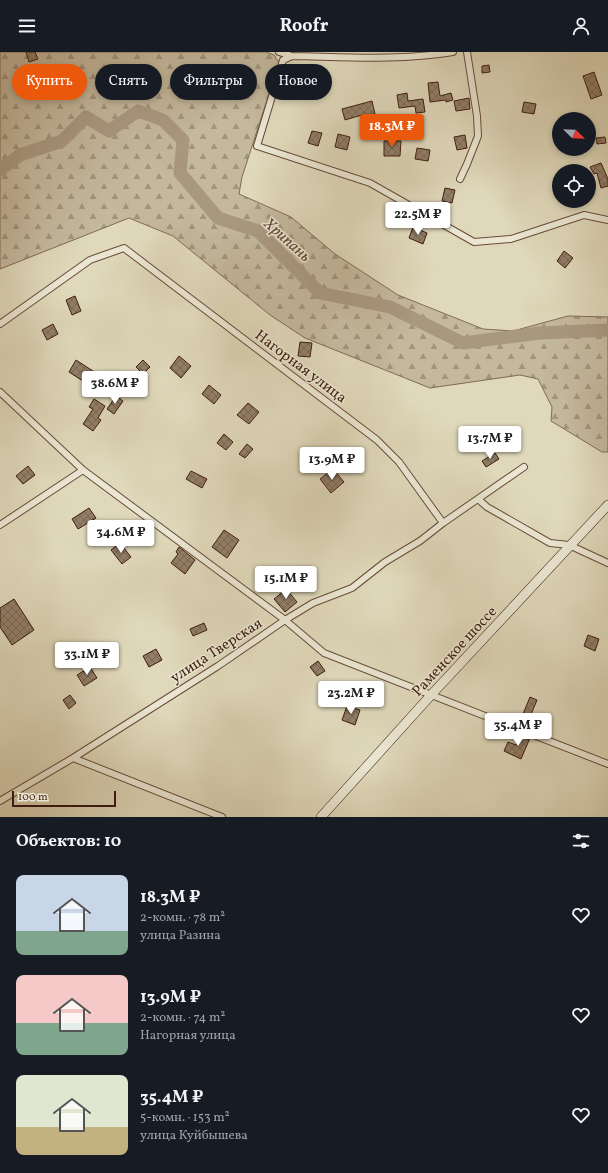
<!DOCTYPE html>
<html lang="ru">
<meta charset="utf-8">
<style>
body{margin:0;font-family:Vollkorn,serif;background:#20242c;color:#f1f3f6;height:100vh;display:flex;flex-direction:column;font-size:15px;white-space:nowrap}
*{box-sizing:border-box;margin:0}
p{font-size:13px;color:#9ea1a6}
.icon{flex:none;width:22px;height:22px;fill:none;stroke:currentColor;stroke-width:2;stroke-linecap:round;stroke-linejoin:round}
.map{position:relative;height:765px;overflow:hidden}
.sheet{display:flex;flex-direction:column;background:#171b24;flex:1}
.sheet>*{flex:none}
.hud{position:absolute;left:12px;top:12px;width:400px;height:36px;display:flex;gap:8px}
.needle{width:26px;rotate:113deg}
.controls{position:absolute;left:552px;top:60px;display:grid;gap:8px}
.controls a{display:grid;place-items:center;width:44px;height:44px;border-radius:50%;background:#171b24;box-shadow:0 2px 6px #0003;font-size:20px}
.scale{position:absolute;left:12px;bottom:10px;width:104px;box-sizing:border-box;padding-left:4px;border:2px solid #3f1d10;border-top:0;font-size:11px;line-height:14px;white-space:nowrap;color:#3f1d10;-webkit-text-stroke:3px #eae6d2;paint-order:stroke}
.price{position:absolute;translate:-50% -34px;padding:0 9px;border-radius:4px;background:#fff;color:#222;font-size:13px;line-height:26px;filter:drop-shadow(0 1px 2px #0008)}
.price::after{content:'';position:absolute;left:50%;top:24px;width:12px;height:9px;margin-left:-6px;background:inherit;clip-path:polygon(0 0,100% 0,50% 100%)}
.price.on{background:#ea580c;color:#fff}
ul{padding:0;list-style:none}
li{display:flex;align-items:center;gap:12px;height:100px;padding:0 16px}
li span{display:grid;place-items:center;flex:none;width:112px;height:80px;border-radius:8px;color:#555}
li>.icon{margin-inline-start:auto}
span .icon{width:48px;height:48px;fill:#fffc;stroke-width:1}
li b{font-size:17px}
h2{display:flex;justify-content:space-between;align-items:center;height:48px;padding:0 16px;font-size:17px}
.pill{padding:0 14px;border-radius:18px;background:#171b24;box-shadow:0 2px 6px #0003;font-size:14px;line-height:36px}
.pill.on{background:#ea580c;color:#fff}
header{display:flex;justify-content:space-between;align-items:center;height:52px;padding:0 16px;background:#171b24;font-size:18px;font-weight:700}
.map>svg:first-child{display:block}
.forest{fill:url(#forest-firs);stroke:#826a56}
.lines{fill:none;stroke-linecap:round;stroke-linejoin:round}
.river{stroke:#a99880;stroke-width:13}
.building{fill:url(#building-cross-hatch);stroke:#3f1d10}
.minor-casing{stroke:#674c3a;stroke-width:8}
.secondary-casing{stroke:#3f1d10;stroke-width:10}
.minor{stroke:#eae6d2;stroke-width:6}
.secondary{stroke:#eae6d2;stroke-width:9}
.labels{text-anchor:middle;stroke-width:3;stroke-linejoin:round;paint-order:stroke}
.street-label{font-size:15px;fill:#3f1d10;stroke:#eae6d2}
.water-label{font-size:16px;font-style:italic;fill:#644837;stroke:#eae6d2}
</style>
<header><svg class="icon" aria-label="menu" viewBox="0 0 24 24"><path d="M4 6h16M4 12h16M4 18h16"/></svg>Roofr<svg class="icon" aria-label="person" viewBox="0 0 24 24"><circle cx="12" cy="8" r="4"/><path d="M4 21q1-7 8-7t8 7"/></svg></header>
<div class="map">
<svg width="608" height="765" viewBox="0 0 608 765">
<defs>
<pattern id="forest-firs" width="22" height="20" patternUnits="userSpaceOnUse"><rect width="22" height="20" fill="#c4b89d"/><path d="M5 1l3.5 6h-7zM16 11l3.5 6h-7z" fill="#a1957f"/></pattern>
<pattern id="building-cross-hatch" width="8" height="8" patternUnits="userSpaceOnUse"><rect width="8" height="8" fill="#927e68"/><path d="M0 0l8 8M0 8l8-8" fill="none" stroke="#796754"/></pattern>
</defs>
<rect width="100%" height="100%" fill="#dfd8ba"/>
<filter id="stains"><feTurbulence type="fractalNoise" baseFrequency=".005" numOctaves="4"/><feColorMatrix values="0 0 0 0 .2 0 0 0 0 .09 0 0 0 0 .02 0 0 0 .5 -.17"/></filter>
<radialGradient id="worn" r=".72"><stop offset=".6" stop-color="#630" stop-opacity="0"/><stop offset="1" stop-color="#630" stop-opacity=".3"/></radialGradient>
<path class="forest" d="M0,0H266L274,3L279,11L242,125L239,142L291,165L335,202L398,243L483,277L513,279L568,264L608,265V400H602L551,369L552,355L538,327L520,323L430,336L305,286L270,263L173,184L129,166L0,217Z"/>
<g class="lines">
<path class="river" d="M0,118L20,103L62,89L86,65L109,79L138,59L163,68L183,88L180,121L218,166L258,179L320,241L390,255L463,291L539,281L608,278"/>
</g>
<path class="building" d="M26,0H35L38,7L29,10Z
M489,13L490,20L482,21V14Z
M594,20L602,43L591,47L583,24Z
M438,30L440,44L451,41L453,48L446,50V48L430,50L428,31Z
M407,41L408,49L423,47L425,60L416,61L415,54L399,56L397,43Z
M469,46L470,57L456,59L454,49Z
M372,49L375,62L362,64V63L345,68L342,57Z
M524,50L536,52L534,62L522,60Z
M312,79L322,81L318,94L308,91Z
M338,82L350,85L347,98L335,95Z
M465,83L467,96L457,98L454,85Z
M605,85L606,91L597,92L596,86Z
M384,89H401L400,104H384Z
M417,96L430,98L428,109L415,107Z
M601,111L608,127V134L601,136L597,121L594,122L590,115Z
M445,136L455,138L452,151L442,149Z
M413,175L427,181L423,192L409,186Z
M564,199L573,206L565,216L557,209Z
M75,244L81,259L72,263L66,248Z
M53,272L58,282L47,288L42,278Z
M300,290L312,291L310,305L298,304Z
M179,304L191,314L181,326L170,316Z
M76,308L96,321L89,333L69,320Z
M143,308L150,315L143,322L136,315Z
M209,333L221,343L214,352L202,342Z
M116,344L123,349L114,362L107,357Z
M94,347L105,354L98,366L101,368L93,379L83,372L93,357L89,355Z
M248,351L259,360L249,372L237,363Z
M224,382L233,390L226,398L217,391Z
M247,392L253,397L245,406L239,402Z
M495,401L499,407L486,415L482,409Z
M28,414L35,423L23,432L16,424Z
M333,417L344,430L331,441L320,427Z
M191,419L207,427L202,436L186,427Z
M89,456L96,466L78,477L72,467Z
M224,478L239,488L227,506L212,495Z
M120,491L131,505L122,512L111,498Z
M179,495L195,508L185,522L171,511L178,502L176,500Z
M286,537L297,550L285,560L274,547Z
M14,547L34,578L12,593L0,575V556Z
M204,571L207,578L193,584L190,577Z
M588,583L599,587L595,599L584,594Z
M156,597L162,608L149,615L143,604Z
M318,609L325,619L317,624L310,615Z
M90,615L97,626L84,634L77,623Z
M70,643L76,651L69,657L63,648Z
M530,645L537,648L530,665L523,662Z
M347,654L360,658L355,673L342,668Z
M520,683L530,686L521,707L504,699L508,690L516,693Z"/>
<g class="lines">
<defs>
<path id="minor" d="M279,0L292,4
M453,0C399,9 346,5 292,4L283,8L257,94L370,131L474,190L511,187L584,163L608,168
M460,127L467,112L478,84L477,64L467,0
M0,272L90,208L124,196L377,388L399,410L443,471
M0,340L83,418L285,568L324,601L608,712
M478,447L487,455L550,491L569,493L608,511
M0,473L83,418
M73,706L222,765
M0,749L73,706L218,614L285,568L313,551L352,536L385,510L420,489L443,471L524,415"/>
<path id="secondary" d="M321,765L432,642L608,453"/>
</defs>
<use href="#minor" class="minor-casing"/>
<use href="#secondary" class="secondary-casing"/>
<use href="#minor" class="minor"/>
<use href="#secondary" class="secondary"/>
</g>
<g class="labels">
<g class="street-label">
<text transform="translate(301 314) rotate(37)" y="5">Нагорная улица</text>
<text transform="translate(216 598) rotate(-33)" y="5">улица Тверская</text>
<text transform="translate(454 599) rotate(-47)" y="5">Раменское шоссе</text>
</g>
<g class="water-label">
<text transform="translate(288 187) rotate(42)" y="6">Хрипань</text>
</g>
</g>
<rect width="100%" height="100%" filter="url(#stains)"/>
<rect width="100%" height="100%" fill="url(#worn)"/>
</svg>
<div class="controls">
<a><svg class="needle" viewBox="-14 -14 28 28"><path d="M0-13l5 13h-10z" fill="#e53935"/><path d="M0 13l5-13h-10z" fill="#9ea1a6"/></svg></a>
<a><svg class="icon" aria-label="locate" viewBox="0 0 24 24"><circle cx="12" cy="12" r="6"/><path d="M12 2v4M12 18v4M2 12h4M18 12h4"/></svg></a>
</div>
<div class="scale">100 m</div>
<b class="price on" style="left:392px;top:96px">18.3M ₽</b>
<b class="price" style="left:418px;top:184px">22.5M ₽</b>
<b class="price" style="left:115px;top:353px">38.6M ₽</b>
<b class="price" style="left:490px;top:408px">13.7M ₽</b>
<b class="price" style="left:332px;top:429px">13.9M ₽</b>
<b class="price" style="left:121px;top:502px">34.6M ₽</b>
<b class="price" style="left:286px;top:548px">15.1M ₽</b>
<b class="price" style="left:87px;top:624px">33.1M ₽</b>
<b class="price" style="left:351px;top:663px">23.2M ₽</b>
<b class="price" style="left:518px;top:695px">35.4M ₽</b>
<div class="hud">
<a class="pill on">Купить</a>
<a class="pill">Снять</a>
<a class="pill">Фильтры</a>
<a class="pill">Новое</a>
</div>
</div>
<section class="sheet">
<h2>Объектов: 10<svg class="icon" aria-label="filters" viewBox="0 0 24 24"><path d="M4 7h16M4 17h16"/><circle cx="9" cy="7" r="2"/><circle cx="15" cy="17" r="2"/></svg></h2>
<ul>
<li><span style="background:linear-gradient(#c9d6e8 70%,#7fa58c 0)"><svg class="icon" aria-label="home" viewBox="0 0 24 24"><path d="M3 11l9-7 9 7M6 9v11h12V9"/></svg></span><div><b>18.3M ₽</b><p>2-комн. · 78 m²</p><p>улица Разина</p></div><svg class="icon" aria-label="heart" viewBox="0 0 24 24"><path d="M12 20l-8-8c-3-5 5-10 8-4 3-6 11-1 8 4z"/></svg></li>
<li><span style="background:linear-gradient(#f6c9c9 60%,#7fa58c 0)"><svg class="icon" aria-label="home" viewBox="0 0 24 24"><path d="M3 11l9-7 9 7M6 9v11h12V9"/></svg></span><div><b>13.9M ₽</b><p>2-комн. · 74 m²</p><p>Нагорная улица</p></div><svg class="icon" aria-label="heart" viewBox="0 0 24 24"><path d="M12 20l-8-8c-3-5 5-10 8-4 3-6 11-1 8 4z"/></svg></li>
<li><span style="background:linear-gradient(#dfe7d0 65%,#c2b280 0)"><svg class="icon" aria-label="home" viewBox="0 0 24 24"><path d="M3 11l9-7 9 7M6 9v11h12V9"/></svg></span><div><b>35.4M ₽</b><p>5-комн. · 153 m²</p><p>улица Куйбышева</p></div><svg class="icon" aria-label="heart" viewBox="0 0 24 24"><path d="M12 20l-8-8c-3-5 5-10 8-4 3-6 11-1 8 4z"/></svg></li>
</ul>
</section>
